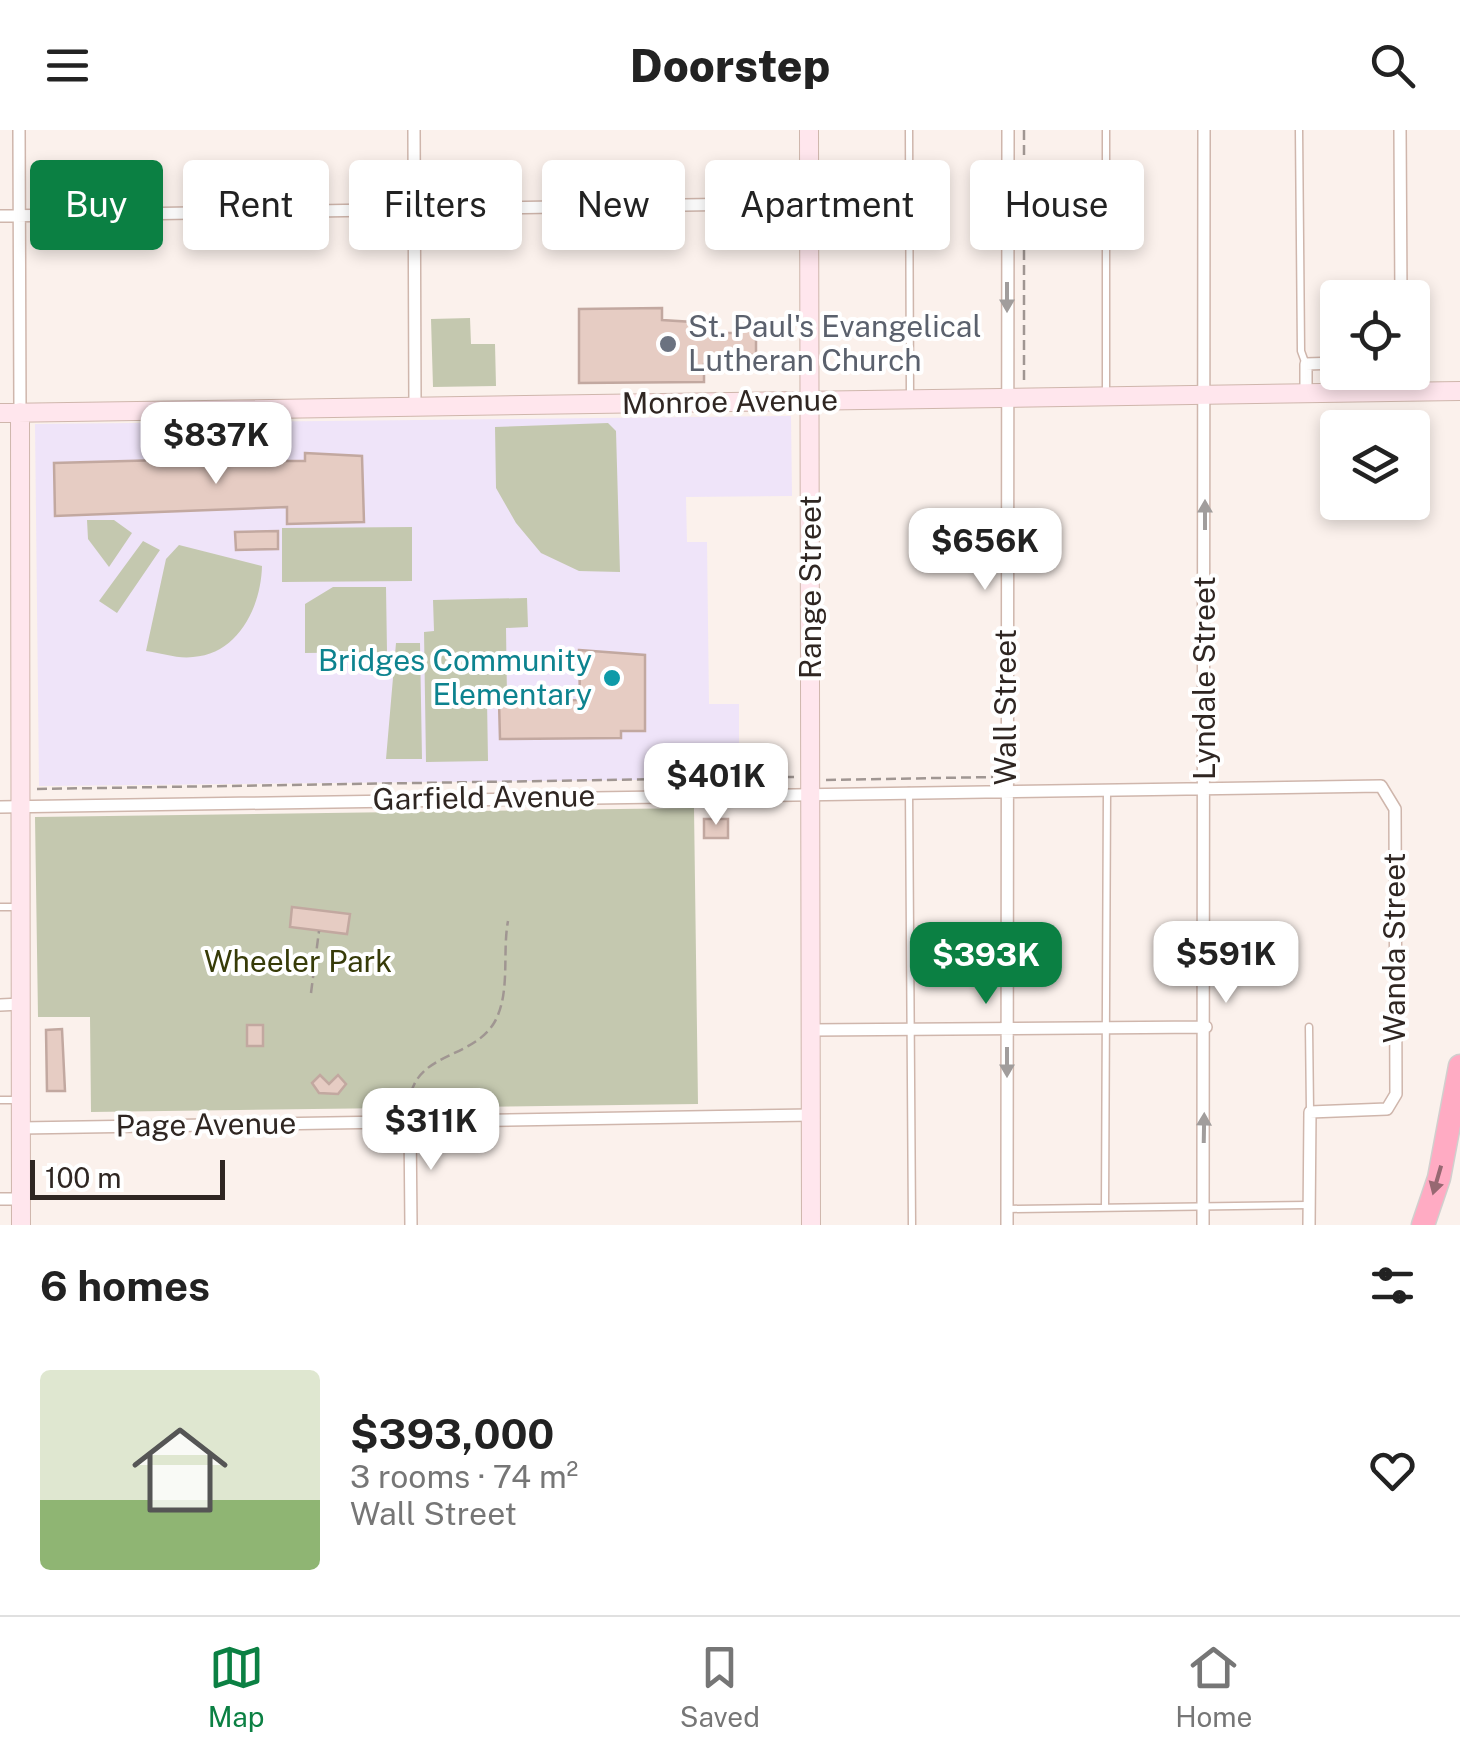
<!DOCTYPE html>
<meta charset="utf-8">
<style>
body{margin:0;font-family:"Public Sans",sans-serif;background:#f2f2f2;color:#222;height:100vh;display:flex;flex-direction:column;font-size:38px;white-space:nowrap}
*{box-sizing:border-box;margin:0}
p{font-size:32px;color:#767676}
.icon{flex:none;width:55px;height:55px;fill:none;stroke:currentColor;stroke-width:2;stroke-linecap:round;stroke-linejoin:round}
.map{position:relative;height:1095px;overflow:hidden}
.details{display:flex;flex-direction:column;background:#fff;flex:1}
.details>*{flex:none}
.hud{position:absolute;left:30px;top:30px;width:1400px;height:90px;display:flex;gap:20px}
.controls{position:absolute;left:1320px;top:150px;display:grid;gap:20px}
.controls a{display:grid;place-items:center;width:110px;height:110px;border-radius:10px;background:#fff;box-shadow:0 5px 15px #0003;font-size:50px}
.scale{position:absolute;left:30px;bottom:25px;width:195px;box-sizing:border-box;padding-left:10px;border:5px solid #2f2622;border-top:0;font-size:28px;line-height:35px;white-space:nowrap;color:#2f2622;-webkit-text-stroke:8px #fff;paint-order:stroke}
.price{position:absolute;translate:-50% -85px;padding:0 22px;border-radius:20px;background:#fff;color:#222;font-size:32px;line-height:65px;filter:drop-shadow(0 2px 5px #0008)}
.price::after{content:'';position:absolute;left:50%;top:60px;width:30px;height:22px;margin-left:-15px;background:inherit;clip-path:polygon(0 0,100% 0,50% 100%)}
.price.selected{background:#0b8043;color:#fff}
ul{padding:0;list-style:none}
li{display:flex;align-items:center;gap:30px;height:250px;padding:0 40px}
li+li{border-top:2px solid #e0e0e0}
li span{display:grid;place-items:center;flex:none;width:280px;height:200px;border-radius:10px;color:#555}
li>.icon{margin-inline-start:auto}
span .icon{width:120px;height:120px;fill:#fffc;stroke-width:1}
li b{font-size:42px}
h2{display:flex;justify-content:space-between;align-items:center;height:120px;padding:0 40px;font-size:42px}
.pill{padding:0 35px;border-radius:10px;background:#fff;box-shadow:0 5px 15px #0003;font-size:35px;line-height:90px}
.pill.selected{background:#0b8043;color:#fff}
header{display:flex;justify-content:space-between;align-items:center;height:130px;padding:0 40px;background:#fff;font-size:45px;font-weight:800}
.dock{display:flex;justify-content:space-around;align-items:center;height:140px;border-top:2px solid #e0e0e0;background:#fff;font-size:28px;color:#767676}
.dock a{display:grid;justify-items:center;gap:5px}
.dock .selected{color:#0b8043}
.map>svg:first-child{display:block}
.education{fill:#efe4f9}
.green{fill:#c4c8af}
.building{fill:#e6ccc3;stroke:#c2a8a0;stroke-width:2.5}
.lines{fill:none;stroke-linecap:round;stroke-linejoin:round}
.lane-casing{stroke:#cfb6ac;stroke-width:9}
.street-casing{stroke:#cfb6ac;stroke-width:14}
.secondary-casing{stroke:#cfb6ac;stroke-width:20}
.highway-casing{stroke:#d1cfce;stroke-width:25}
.path{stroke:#a09692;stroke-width:2.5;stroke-dasharray:10 5;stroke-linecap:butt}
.lane{stroke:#fff;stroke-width:6}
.street{stroke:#fff;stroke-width:11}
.secondary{stroke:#ffe6ed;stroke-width:18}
.highway{stroke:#ffabc3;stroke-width:22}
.oneway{fill:#a19d9c}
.oneway2{fill:#976872}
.worship-dot{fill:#6b7280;stroke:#fff;stroke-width:4}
.culture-dot{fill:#0f9aa8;stroke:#fff;stroke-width:4}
.labels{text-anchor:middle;stroke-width:8;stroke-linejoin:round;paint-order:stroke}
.worship-label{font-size:30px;fill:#5b616d;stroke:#fff;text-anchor:start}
.street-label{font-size:30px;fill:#2f2622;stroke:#fff}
.culture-label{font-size:30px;fill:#0d838f;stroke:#fff;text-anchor:end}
.park-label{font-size:30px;fill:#373b08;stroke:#fff}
</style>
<header><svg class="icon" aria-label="menu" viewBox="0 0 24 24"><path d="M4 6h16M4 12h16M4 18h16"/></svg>Doorstep<svg class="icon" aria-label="search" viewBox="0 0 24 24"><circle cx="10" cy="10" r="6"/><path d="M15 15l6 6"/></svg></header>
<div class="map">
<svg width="1460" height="1095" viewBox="0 0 1460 1095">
<rect width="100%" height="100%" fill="#fbf1ec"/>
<path class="education" d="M791,286L792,366L686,367L687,412H707L709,574H739V649L39,656L35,294Z"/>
<path class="green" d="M470,188L471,214H495L496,256L433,257L431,189Z
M608,293L616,301L620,442L579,441L541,423L516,393L496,358L495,297Z
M87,390H114L132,403L109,437L88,409Z
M412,397V451L282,452V398Z
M143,411L160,420L117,483L99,471Z
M179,415L262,436C261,477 238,524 193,527C178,529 161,523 146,521L166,429Z
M333,457H386L387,522L305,523V474Z
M527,468L528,497L506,498L507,568L487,569L488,631L426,632L424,502L434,501L433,470Z
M396,513H420L422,629H386Z
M694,678L698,974L91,982L90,887H38L35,687Z"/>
<path class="building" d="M662,178V190L709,193V203H740V194H756V225H715V234H704V252L579,253V179Z
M305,323L362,326L364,392L287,394V377L55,386L54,333L276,327V331H305Z
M278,401V419L236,420L235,402Z
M579,520L645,525V601H621V608L500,609L499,571L580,570Z
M704,689H728V708H704Z
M292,777L350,784L347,804L290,797Z
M247,895H263V916H247Z
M62,899L65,961H47L46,900Z
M320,945L329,954L338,945L346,954L338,964L319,963L312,953Z"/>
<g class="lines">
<defs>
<path id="lane" d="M909,0L910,268
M1299,0L1301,221L1305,232
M1106,264V0
M909,661L912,1095
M0,777H19
M1309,897L1310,981
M0,970H19
M1105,1078L1107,660
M1007,1079L1307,1075"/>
<path id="street" d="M19,0L20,282
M414,0L415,277
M1400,0L1401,168
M0,86L810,73
M1306,263V234L1338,233
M0,677L1381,656L1395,679L1396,964L1387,979L1310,982L1309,1095
M0,875L21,874
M811,900L1206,897
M410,992L411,1095
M21,998L812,985
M0,1069H21
M1007,1095L1008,0
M1203,1095L1204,0"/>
<path id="secondary" d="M809,0L811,1095
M20,282L21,1095
M0,283L1460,261"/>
<path id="highway" d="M1423,1095L1439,1048L1460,936"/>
</defs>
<use href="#lane" class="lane-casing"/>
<use href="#street" class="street-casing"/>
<use href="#secondary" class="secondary-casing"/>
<use href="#highway" class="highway-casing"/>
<path class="path" d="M1024,0V253
M826,650L993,647
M37,659L794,647
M311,863L319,801
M409,977C411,921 471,931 494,893C511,864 502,823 508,791"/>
<use href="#lane" class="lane"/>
<use href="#street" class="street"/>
<use href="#secondary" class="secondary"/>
<use href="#highway" class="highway"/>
</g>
<defs><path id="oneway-solid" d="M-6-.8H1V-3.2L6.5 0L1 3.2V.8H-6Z" transform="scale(2.5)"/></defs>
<g class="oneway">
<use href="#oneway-solid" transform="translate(1007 167) rotate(90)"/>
<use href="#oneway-solid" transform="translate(1205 385) rotate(-90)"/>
<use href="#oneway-solid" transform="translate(1007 932) rotate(90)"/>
<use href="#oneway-solid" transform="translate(1204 998) rotate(-89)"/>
</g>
<use class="oneway2" href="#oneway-solid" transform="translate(1437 1050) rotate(106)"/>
<circle class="worship-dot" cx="668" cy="214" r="10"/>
<circle class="culture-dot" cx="612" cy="548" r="10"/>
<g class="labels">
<g class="worship-label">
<text x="688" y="207">St. Paul's Evangelical<tspan x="688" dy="34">Lutheran Church</tspan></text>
</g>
<g class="street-label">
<text transform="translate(730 272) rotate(-1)" y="10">Monroe Avenue</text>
<text transform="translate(811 457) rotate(-90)" y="10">Range Street</text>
<text transform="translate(1205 548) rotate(-90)" y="10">Lyndale Street</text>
<text transform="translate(1006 577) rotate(-90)" y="10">Wall Street</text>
<text transform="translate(484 668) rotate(-1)" y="10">Garfield Avenue</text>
<text transform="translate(1395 818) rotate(-90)" y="10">Wanda Street</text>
<text transform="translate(206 995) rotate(-1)" y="10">Page Avenue</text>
</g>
<g class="culture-label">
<text x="592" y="541">Bridges Community<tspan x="592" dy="34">Elementary</tspan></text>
</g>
<g class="park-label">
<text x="298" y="842">Wheeler Park</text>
</g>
</g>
</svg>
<div class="controls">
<a><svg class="icon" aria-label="locate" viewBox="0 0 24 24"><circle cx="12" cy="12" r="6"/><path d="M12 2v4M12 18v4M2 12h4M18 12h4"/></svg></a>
<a><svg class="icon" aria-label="layers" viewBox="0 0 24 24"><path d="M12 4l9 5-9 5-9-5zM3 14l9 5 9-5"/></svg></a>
</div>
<div class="scale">100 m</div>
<b class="price" style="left:216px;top:357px">$837K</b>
<b class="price" style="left:985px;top:463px">$656K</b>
<b class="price" style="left:716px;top:698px">$401K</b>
<b class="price" style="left:1226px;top:876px">$591K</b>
<b class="price selected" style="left:986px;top:877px">$393K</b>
<b class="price" style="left:431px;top:1043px">$311K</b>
<div class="hud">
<a class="pill selected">Buy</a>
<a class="pill">Rent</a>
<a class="pill">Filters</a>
<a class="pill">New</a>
<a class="pill">Apartment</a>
<a class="pill">House</a>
</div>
</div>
<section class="details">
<h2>6 homes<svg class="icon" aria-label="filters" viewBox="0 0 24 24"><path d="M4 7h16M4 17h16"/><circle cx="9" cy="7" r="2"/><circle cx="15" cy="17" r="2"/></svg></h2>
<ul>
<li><span style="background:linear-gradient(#dfe7d0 65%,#8fb573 0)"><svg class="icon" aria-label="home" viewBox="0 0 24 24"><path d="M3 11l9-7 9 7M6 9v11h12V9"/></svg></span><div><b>$393,000</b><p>3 rooms · 74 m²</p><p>Wall Street</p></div><svg class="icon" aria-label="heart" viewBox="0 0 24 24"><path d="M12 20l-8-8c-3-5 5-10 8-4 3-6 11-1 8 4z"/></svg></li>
</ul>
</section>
<nav class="dock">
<a class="selected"><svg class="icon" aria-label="map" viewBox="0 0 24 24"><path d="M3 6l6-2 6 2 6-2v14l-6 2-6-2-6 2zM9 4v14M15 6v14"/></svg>Map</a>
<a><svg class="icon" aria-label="saved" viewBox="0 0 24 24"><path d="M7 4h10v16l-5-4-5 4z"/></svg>Saved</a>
<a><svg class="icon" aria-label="home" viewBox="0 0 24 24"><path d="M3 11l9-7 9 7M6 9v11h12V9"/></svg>Home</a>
</nav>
